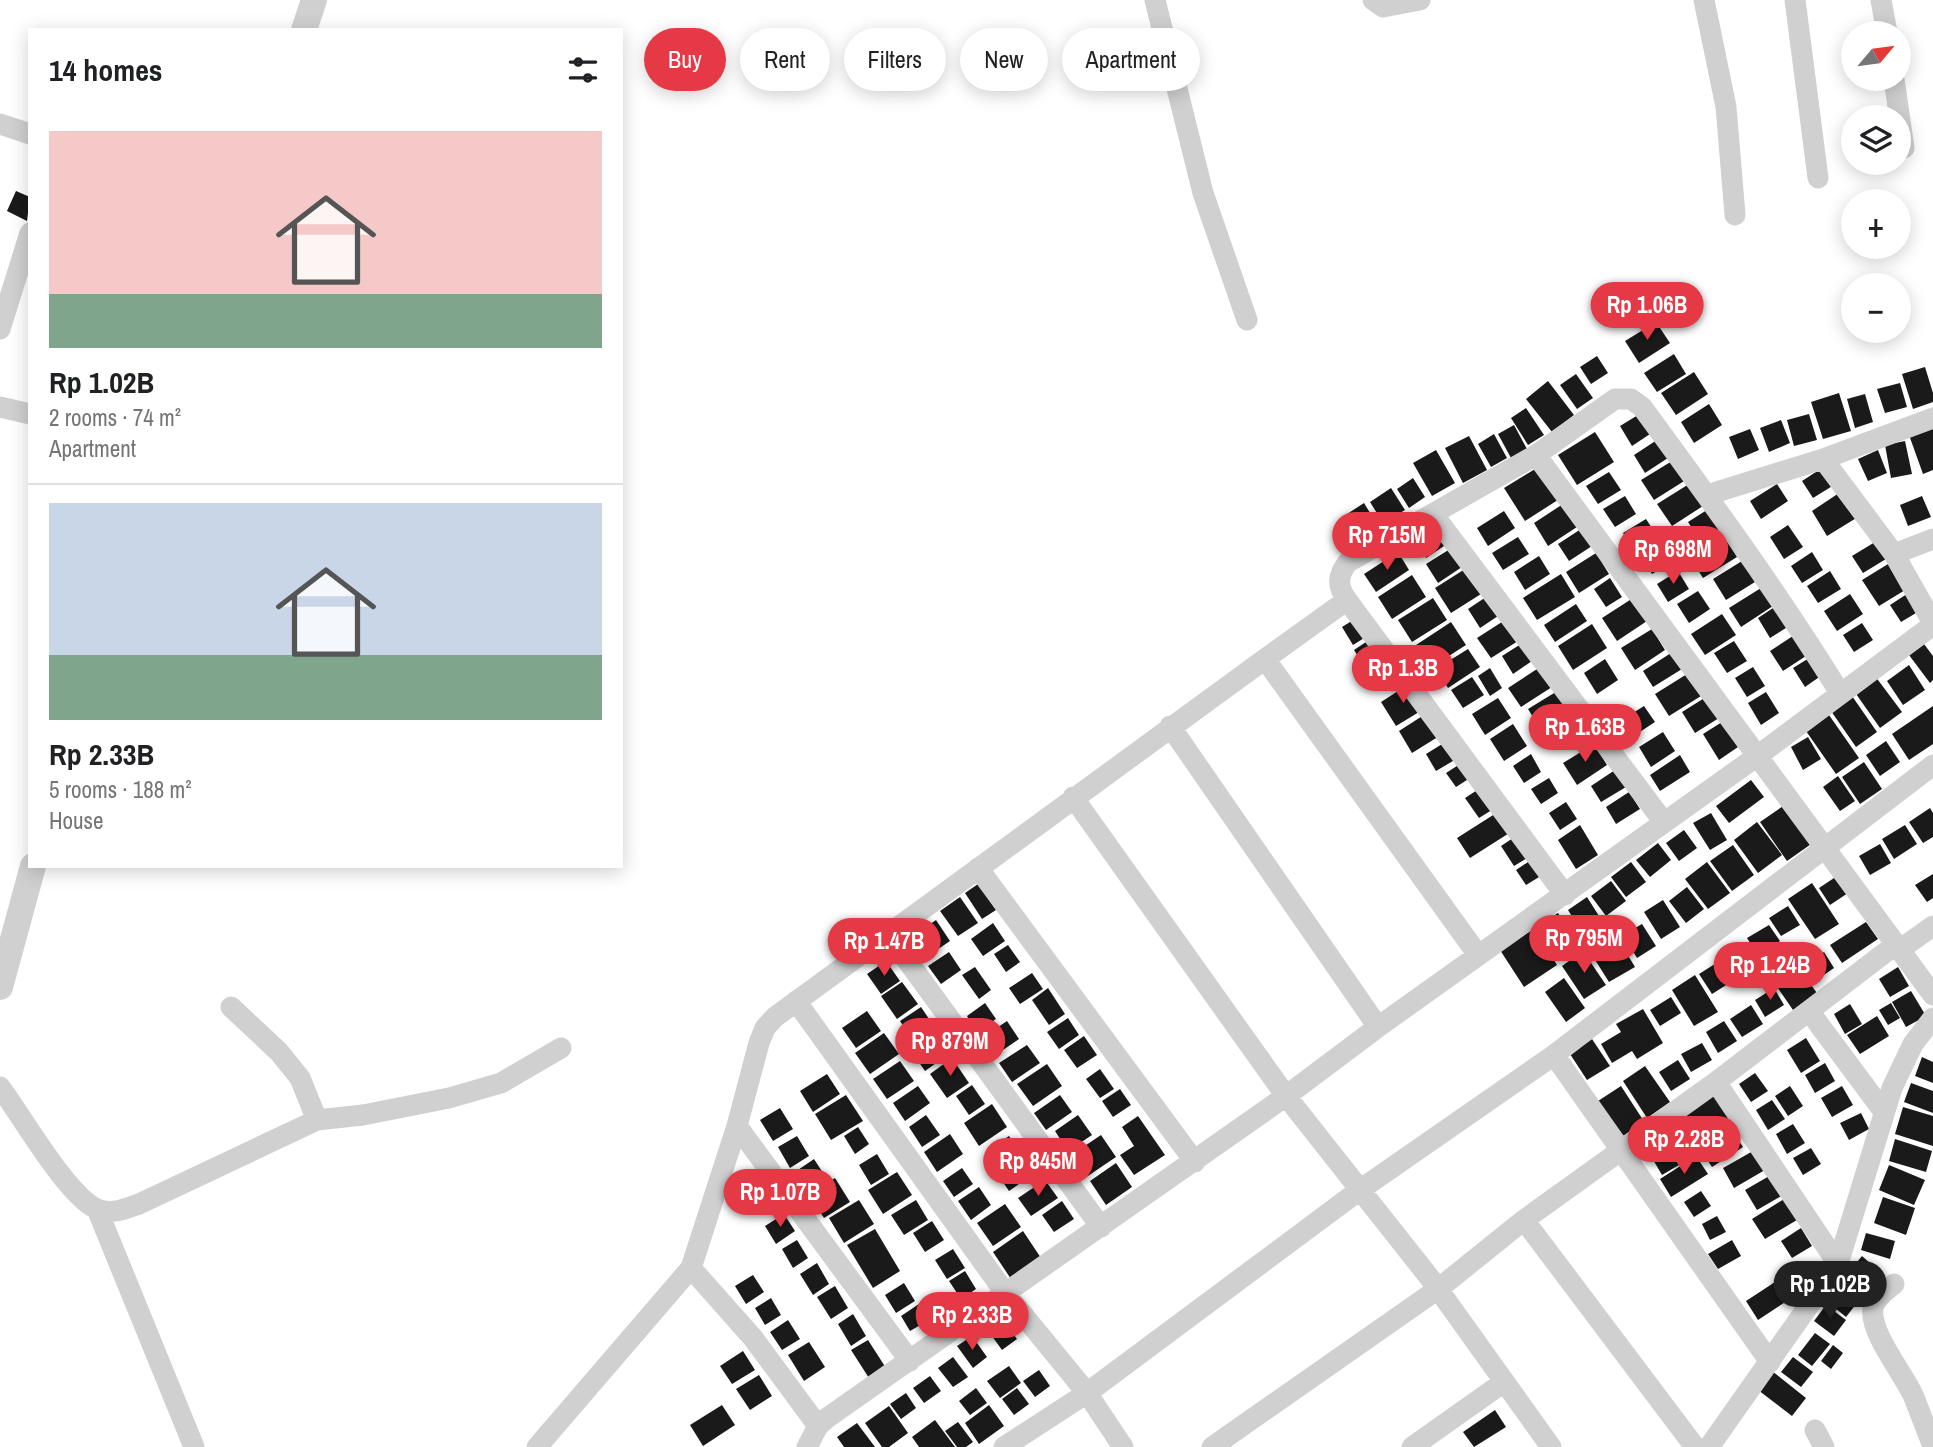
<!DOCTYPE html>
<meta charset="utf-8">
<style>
body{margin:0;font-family:"Archivo Narrow",sans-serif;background:#f6f6f6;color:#202124;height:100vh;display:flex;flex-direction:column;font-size:26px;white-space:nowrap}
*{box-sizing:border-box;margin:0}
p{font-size:23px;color:#757577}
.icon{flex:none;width:38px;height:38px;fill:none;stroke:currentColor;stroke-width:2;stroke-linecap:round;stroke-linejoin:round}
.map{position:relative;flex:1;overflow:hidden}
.sheet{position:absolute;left:28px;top:28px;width:595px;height:840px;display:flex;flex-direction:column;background:#fff;border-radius:0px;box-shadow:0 4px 18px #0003}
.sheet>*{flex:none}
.banner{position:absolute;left:644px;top:28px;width:665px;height:63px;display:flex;gap:14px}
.needle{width:46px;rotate:61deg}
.controls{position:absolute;left:1841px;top:21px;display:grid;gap:14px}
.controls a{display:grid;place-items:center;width:70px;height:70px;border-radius:50%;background:#fff;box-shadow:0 4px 18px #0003;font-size:35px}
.price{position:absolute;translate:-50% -60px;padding:0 16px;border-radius:24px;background:#e63946;color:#fff;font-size:23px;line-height:46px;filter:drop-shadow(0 2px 4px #0008)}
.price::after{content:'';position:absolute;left:50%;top:42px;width:21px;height:16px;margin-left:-10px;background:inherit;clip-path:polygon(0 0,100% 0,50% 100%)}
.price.on{background:#222;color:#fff}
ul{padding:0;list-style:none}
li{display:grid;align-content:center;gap:14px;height:371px;padding:0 21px}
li+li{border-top:2px solid #e0e0e0}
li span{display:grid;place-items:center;height:217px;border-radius:0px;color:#555}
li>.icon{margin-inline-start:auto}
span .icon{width:126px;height:126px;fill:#fffc;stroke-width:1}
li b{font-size:30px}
h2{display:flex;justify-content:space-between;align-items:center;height:84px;padding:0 21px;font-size:30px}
.pill{padding:0 24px;border-radius:32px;background:#fff;box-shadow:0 4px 18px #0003;font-size:24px;line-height:63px}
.pill.on{background:#e63946;color:#fff}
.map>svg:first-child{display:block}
.building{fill:#1a1a1a}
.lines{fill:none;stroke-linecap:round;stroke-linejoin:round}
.minor{stroke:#d0d0d0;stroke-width:21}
.tertiary{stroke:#d0d0d0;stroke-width:26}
</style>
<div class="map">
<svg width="1933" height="1447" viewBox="0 0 1933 1447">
<rect width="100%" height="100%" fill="#fff"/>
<path class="building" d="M16,191L30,197L27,221L7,211Z
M1656,322L1670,343L1639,363L1625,341Z
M1674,354L1686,374L1657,392L1644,373Z
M1597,356L1608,373L1591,384L1580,367Z
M1925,367L1933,393V402L1913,409L1902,374Z
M1694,372L1708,394L1676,415L1661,393Z
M1576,374L1593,398L1577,409L1560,385Z
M1548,381L1574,415L1552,432L1526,399Z
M1900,383L1907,407L1885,413L1877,389Z
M1839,393L1851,431L1823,439L1811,402Z
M1865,394L1873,422L1855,428L1847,399Z
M1709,404L1722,425L1694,443L1681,422Z
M1526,408L1544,435L1528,445L1511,418Z
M1809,414L1817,440L1794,446L1787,420Z
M1638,415L1650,434L1632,446L1620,426Z
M1781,420L1790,443L1769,452L1760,428Z
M1514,425L1527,449L1511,458L1498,434Z
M1933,426V470L1923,474L1909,435Z
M1750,429L1759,450L1738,459L1729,437Z
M1595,432L1614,462L1577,485L1558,455Z
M1494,434L1507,458L1491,467L1478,444Z
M1469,436L1487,470L1463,483L1445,448Z
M1660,438L1671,456L1645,473L1634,455Z
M1905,441L1912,474L1891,478L1885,445Z
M1436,450L1455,483L1432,496L1413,463Z
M1878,450L1887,473L1868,481L1858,459Z
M1677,458L1689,478L1654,500L1641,480Z
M1540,466L1561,498L1525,521L1504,488Z
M1822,468L1834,485L1813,498L1802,481Z
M1609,472L1621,490L1598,504L1586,486Z
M1413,478L1425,497L1409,508L1397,489Z
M1689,484L1703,506L1672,526L1657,504Z
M1777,484L1788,501L1761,519L1750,501Z
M1391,488L1405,510L1383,523L1370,502Z
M1842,491L1858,517L1827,536L1812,511Z
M1625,496L1636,514L1615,527L1603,509Z
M1922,496L1931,517L1908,526L1900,505Z
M1566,502L1580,525L1548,546L1534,523Z
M1364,503L1375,521L1356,533L1344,516Z
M1710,508L1722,528L1701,542L1688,522Z
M1504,511L1515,528L1488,546L1477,528Z
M1646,519L1659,539L1636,553L1623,533Z
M1435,524L1447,544L1426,558L1414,538Z
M1788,525L1803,547L1784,559L1770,537Z
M1581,529L1592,546L1569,561L1558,544Z
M1723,534L1737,557L1703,578L1689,556Z
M1518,537L1529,554L1503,570L1492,553Z
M1875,542L1886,559L1863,573L1852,556Z
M1660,543L1672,562L1652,574L1640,555Z
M1450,549L1462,567L1438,583L1426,564Z
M1398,552L1409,570L1376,592L1364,574Z
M1812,552L1823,570L1802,583L1791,566Z
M1596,553L1609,574L1579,593L1566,572Z
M1539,556L1550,574L1525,590L1514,572Z
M1742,561L1755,582L1726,600L1713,579Z
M1893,561L1910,587L1879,606L1862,580Z
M1465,569L1481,594L1451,613L1435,588Z
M1678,571L1689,589L1668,602L1657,584Z
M1830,571L1841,589L1818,603L1807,586Z
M1561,574L1575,597L1537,620L1523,598Z
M1412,575L1426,597L1392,619L1378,597Z
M1610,578L1622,597L1606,607L1594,589Z
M1761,588L1773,606L1741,627L1729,608Z
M1698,591L1710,609L1689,623L1677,604Z
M1910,592L1921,610L1901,622L1890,605Z
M1850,594L1863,614L1837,631L1824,611Z
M1489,595L1501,614L1480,628L1468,609Z
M1433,598L1447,620L1412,642L1398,620Z
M1633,598L1647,621L1617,641L1602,618Z
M1576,604L1587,621L1555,642L1544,625Z
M1776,606L1789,626L1770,638L1758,618Z
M1722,614L1736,635L1705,655L1691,634Z
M1358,617L1369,635L1353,645L1342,627Z
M1505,620L1518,641L1491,658L1477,638Z
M1451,622L1466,645L1430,668L1416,645Z
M1862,623L1873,640L1854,652L1843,635Z
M1592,624L1607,648L1573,670L1558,646Z
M1652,629L1665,650L1635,670L1621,648Z
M1796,634L1809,654L1783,671L1770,651Z
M1369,640L1384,664L1369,673L1354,650Z
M1734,641L1747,661L1727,673L1714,653Z
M1521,644L1532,661L1513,674L1502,656Z
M1924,644L1933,656V680L1930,683L1909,655Z
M1468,649L1480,667L1448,688L1436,669Z
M1671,653L1682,669L1653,687L1643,671Z
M1814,655L1825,673L1805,687L1793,668Z
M1605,659L1618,680L1597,694L1584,673Z
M1909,665L1925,690L1903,705L1887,681Z
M1389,667L1399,682L1386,690L1376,675Z
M1540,667L1552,687L1521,707L1508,688Z
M1753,667L1765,686L1747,697L1735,678Z
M1490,668L1502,688L1490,696L1478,676Z
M1687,674L1701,696L1669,716L1655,694Z
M1875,676L1902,712L1880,728L1854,691Z
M1472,677L1484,695L1463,708L1451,690Z
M1409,684L1424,709L1396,726L1381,702Z
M1559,690L1575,715L1544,735L1528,709Z
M1766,692L1779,713L1761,725L1748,703Z
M1852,696L1877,732L1856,747L1831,711Z
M1706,697L1719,718L1695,733L1682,712Z
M1498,698L1511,718L1485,735L1472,714Z
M1644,706L1655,722L1632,737L1622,720Z
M1933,706V744L1909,760L1892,734Z
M1427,713L1441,735L1412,753L1399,731Z
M1829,715L1859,758L1836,774L1806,731Z
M1577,721L1588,739L1570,750L1559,732Z
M1722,722L1738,747L1719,760L1703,734Z
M1513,724L1527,746L1504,761L1490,739Z
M1663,732L1675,751L1651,767L1639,747Z
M1808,737L1821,759L1803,770L1791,747Z
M1447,741L1458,758L1436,771L1426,754Z
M1886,741L1900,762L1880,776L1866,755Z
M1594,744L1607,765L1577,785L1563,763Z
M1531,754L1541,772L1524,783L1513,766Z
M1680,755L1690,772L1660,791L1650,775Z
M1864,762L1882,789L1860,804L1842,777Z
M1460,764L1470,778L1456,787L1446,773Z
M1615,770L1626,787L1601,802L1591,786Z
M1838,776L1855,801L1840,811L1823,787Z
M1549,778L1558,793L1541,804L1531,789Z
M1751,780L1764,797L1729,823L1716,806Z
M1482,787L1495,808L1479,818L1465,798Z
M1629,792L1640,809L1616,824L1606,807Z
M1566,802L1577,819L1560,830L1549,813Z
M1786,804L1814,842L1787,861L1760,822Z
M1930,808L1933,813V837L1923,843L1909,822Z
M1501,810L1514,830L1470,858L1457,838Z
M1711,813L1727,840L1710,850L1693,823Z
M1757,822L1782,855L1758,873L1734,840Z
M1580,825L1598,855L1576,869L1558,840Z
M1905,825L1917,844L1894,859L1882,839Z
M1684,830L1697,848L1679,861L1666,843Z
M1519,834L1532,855L1514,866L1501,846Z
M1658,843L1671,860L1650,877L1636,860Z
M1880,844L1891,863L1870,875L1859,856Z
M1733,845L1754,875L1732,891L1710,861Z
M1534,858L1544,874L1526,885L1516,870Z
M1631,862L1646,882L1626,897L1611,877Z
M1707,862L1730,893L1708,909L1685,879Z
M1933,874V898L1927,902L1915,885Z
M1837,876L1848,893L1830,905L1819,888Z
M1611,881L1626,901L1606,916L1591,896Z
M1812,883L1839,924L1815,939L1788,899Z
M978,884L996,910L982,919L965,893Z
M1687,887L1704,909L1686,923L1669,901Z
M960,897L978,923L958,936L940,911Z
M1587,897L1599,916L1580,929L1568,910Z
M1663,900L1680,927L1661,939L1644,912Z
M1788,906L1800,925L1781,936L1769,918Z
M1558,913L1575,940L1558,951L1541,923Z
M936,920L950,941L925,958L910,938Z
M1866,922L1878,939L1842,963L1830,945Z
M993,923L1005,941L983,956L971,939Z
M1642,924L1656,946L1637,958L1623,935Z
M1769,925L1780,941L1758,955L1747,938Z
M1534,929L1557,965L1524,987L1500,950Z
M1618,939L1635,967L1609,982L1592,955Z
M1008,945L1020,962L1006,972L994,954Z
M1745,945L1755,962L1734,975L1724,958Z
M1583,951L1606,985L1584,999L1562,966Z
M949,952L961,970L941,984L928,966Z
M1824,952L1834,968L1815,981L1805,965Z
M1792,959L1817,993L1793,1010L1769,975Z
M886,961L900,981L881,994L867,974Z
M1718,962L1731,982L1712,994L1699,974Z
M975,967L991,990L979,999L962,975Z
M1898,967L1909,986L1890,997L1879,979Z
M1032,973L1043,989L1020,1004L1009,988Z
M1695,975L1718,1012L1694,1026L1672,990Z
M1564,978L1585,1008L1566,1022L1545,992Z
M902,982L918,1004L897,1019L881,996Z
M1048,988L1065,1014L1049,1025L1032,1000Z
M1774,988L1784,1005L1765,1017L1755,1000Z
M1911,991L1926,1016L1906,1027L1892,1002Z
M1671,997L1681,1013L1660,1026L1650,1010Z
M985,1003L996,1019L977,1032L967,1016Z
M1891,1003L1900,1018L1888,1025L1879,1010Z
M1850,1004L1862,1024L1845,1034L1834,1014Z
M1751,1005L1763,1024L1742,1037L1730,1019Z
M921,1007L935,1028L914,1042L900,1021Z
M1643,1009L1663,1043L1637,1059L1632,1051L1612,1063L1601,1044L1621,1032L1616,1024Z
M867,1011L881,1031L856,1048L842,1028Z
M1877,1016L1889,1036L1860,1054L1847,1035Z
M1068,1018L1079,1035L1059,1049L1047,1032Z
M1007,1021L1019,1039L997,1054L985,1036Z
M1724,1021L1737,1041L1718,1053L1706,1032Z
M943,1031L956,1049L925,1071L912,1052Z
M884,1033L899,1054L870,1074L855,1053Z
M1084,1036L1097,1055L1077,1068L1064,1050Z
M1806,1038L1820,1061L1801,1073L1787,1050Z
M1592,1039L1610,1066L1587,1080L1570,1054Z
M1702,1043L1712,1060L1691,1072L1681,1054Z
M1027,1045L1040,1063L1012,1082L999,1063Z
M1922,1057L1933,1062V1083L1915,1076Z
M952,1058L969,1083L947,1098L930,1074Z
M1678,1060L1690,1079L1671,1091L1659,1072Z
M900,1061L914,1081L887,1099L873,1079Z
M1825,1063L1835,1081L1815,1093L1805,1075Z
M1047,1064L1062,1086L1033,1106L1017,1084Z
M1645,1066L1670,1102L1647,1118L1623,1081Z
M1100,1069L1114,1089L1100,1098L1086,1079Z
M1755,1073L1768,1091L1751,1102L1739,1084Z
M827,1074L840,1094L813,1112L800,1091Z
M1911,1083L1933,1091V1113L1904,1102Z
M972,1085L985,1104L969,1115L956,1096Z
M918,1086L930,1103L905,1121L893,1103Z
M1621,1086L1645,1123L1623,1138L1598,1101Z
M1790,1086L1803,1106L1788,1116L1775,1096Z
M1842,1086L1853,1105L1832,1117L1821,1098Z
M1120,1089L1131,1105L1113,1117L1102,1101Z
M1715,1090L1733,1117L1692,1144L1675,1118Z
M846,1095L863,1121L831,1140L815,1114Z
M1060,1095L1072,1112L1046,1130L1034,1113Z
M1772,1100L1785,1119L1768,1130L1756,1110Z
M992,1104L1007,1127L979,1146L964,1123Z
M1903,1107L1933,1116V1146L1895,1134Z
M780,1108L793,1129L773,1141L760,1120Z
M1861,1113L1869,1129L1849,1140L1840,1123Z
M926,1115L940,1135L922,1147L909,1127Z
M1078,1115L1092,1135L1068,1151L1055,1131Z
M1138,1116L1165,1155L1134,1175L1120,1155L1134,1146L1122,1127Z
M1793,1124L1805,1143L1787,1154L1776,1134Z
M1729,1126L1743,1147L1712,1167L1698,1146Z
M858,1127L869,1144L855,1154L844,1136Z
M950,1134L963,1154L937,1172L924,1152Z
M1101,1135L1116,1157L1082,1180L1067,1158Z
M797,1136L809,1156L790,1168L778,1147Z
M1009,1136L1020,1152L1002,1164L991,1148Z
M1670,1138L1684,1162L1662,1175L1648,1151Z
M1895,1139L1932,1151L1926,1172L1889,1161Z
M1811,1148L1821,1164L1803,1175L1793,1158Z
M1026,1151L1039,1170L1009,1191L996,1172Z
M1753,1151L1765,1170L1734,1188L1723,1168Z
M877,1154L889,1174L871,1185L859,1165Z
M1696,1156L1708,1174L1671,1197L1660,1179Z
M814,1159L825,1176L806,1189L795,1172Z
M1116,1163L1132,1187L1106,1205L1090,1181Z
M1889,1165L1925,1180L1914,1205L1879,1190Z
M962,1168L973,1184L954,1197L943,1181Z
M897,1172L912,1195L883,1214L868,1190Z
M1771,1175L1783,1195L1757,1210L1745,1190Z
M835,1178L850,1202L824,1218L809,1195Z
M1045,1180L1058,1198L1031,1216L1018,1198Z
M979,1187L991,1205L971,1220L958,1201Z
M1701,1191L1711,1206L1694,1217L1684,1202Z
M1789,1196L1802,1217L1765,1239L1752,1219Z
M1883,1197L1915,1208L1906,1235L1874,1223Z
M859,1200L874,1224L844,1243L829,1218Z
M916,1200L928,1220L904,1235L891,1215Z
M1062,1201L1074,1219L1054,1232L1042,1215Z
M1005,1204L1021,1227L993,1246L977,1223Z
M784,1214L795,1231L776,1244L765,1226Z
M1717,1216L1726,1232L1710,1240L1702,1224Z
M932,1221L944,1240L925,1252L913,1233Z
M1801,1228L1812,1246L1792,1258L1781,1241Z
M875,1229L900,1271L873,1288L847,1245Z
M1023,1231L1041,1258L1011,1279L993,1252Z
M1866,1233L1895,1241L1890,1259L1861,1250Z
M797,1240L808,1258L793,1268L782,1249Z
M1732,1240L1741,1256L1718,1269L1708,1254Z
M953,1249L965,1268L947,1279L935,1260Z
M1862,1256L1880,1272L1867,1288L1848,1273Z
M817,1263L829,1284L813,1295L800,1274Z
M965,1271L976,1289L961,1299L949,1281Z
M753,1275L764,1292L746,1304L735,1286Z
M1784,1276L1796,1295L1758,1320L1746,1301Z
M904,1283L915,1301L896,1313L885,1295Z
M1842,1285L1860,1299L1846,1317L1829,1303Z
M835,1286L848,1308L831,1319L817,1297Z
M771,1298L781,1315L765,1325L755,1308Z
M919,1304L929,1320L910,1331L901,1316Z
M1826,1305L1846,1320L1834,1336L1814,1321Z
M853,1314L866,1336L851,1346L838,1324Z
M788,1320L800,1339L782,1350L770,1332Z
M1004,1322L1017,1339L1002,1350L989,1332Z
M1815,1333L1830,1344L1812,1366L1798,1355Z
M972,1336L987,1357L973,1368L957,1346Z
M868,1340L886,1368L869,1378L851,1350Z
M809,1342L825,1367L804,1381L788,1355Z
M1833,1345L1843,1353L1831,1369L1821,1361Z
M743,1351L755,1370L732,1384L720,1366Z
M953,1357L968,1377L953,1387L938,1368Z
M1793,1357L1813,1372L1801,1387L1781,1372Z
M1009,1366L1021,1383L1000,1398L987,1381Z
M1039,1370L1050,1386L1035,1397L1023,1381Z
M1772,1371L1806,1398L1792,1416L1758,1390Z
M759,1375L772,1396L750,1410L736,1389Z
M930,1376L941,1391L924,1403L913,1388Z
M976,1388L987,1403L970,1415L959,1401Z
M1017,1388L1029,1404L1014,1415L1002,1399Z
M906,1393L916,1408L901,1419L890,1404Z
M722,1405L735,1425L703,1446L690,1425Z
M989,1405L1004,1426L979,1444L965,1423Z
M889,1406L908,1433L889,1447H882L865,1423Z
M1495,1410L1506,1427L1474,1447L1463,1432Z
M935,1420L955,1447H919L912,1437Z
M958,1422L973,1442L966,1447H957L945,1431Z
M857,1423L875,1447H844L837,1437Z"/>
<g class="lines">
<path class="minor" d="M1155,0L1203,193L1247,320
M1373,0L1383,7L1420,0
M1704,0L1726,107L1735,215
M1795,0L1818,178
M1881,0L1887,33
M1894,79L1904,148
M0,124L30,134
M0,329L30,233
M0,407L30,414
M1536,455L1933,995
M1823,459L1894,554L1933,623
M1707,495L1823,459L1933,418
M1433,514L1663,821
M1894,554L1933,539
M1347,600L1265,659L1478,955
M1170,726L1378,1027
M1073,797L1286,1096L1433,1282L1551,1447
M978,868L1195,1162
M1565,895L1347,600C1337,586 1337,576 1348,562L1536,455L1615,399H1631L1642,407C1711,501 1779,594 1840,693
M888,934L1101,1227
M1899,950L1933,926
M796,1001L1006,1294L1087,1393L1123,1447
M231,1007L279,1052L300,1078L317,1120
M1809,1011L1884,1112
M1554,1055L1770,1362
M1716,1082L1838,1264
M0,1087C22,1116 67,1196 97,1209C112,1215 125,1209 139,1204L317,1120L363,1115L449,1098L501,1083L561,1048
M737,1126L910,1361
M97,1209L194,1447
M1524,1220L1695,1447
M691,1268L753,1338L818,1426
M1894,1284C1887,1290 1875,1298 1873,1308C1869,1332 1903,1373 1913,1395C1920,1412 1926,1429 1933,1446
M1815,1430L1824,1447
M537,1447L691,1268L737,1126L759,1043L765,1028L775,1017L1265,659
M807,1447L818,1426L827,1418L1286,1096L1378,1027L1756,757L1933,625
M1004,1447L1087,1393L1361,1189L1554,1055L1933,765
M1212,1447L1438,1289L1524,1220L1716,1082L1895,945
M1412,1447L1504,1382
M1709,1447L1838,1264L1892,1088L1913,1044L1933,1018"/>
<path class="tertiary" d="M304,30L314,0
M0,987L33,866"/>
</g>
</svg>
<div class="controls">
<a><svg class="needle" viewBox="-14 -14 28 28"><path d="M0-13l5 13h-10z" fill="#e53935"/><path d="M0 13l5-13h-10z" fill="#757577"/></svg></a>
<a><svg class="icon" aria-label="layers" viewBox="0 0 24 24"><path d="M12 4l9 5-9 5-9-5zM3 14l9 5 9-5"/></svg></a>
<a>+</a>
<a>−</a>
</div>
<b class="price" style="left:1647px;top:342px">Rp 1.06B</b>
<b class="price" style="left:1387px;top:572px">Rp 715M</b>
<b class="price" style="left:1673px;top:586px">Rp 698M</b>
<b class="price" style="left:1403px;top:705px">Rp 1.3B</b>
<b class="price" style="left:1585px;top:764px">Rp 1.63B</b>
<b class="price" style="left:1584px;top:975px">Rp 795M</b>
<b class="price" style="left:884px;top:978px">Rp 1.47B</b>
<b class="price" style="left:1770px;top:1002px">Rp 1.24B</b>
<b class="price" style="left:950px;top:1078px">Rp 879M</b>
<b class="price" style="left:1684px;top:1176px">Rp 2.28B</b>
<b class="price" style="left:1038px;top:1198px">Rp 845M</b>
<b class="price" style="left:780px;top:1229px">Rp 1.07B</b>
<b class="price on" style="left:1830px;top:1321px">Rp 1.02B</b>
<b class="price" style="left:972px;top:1352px">Rp 2.33B</b>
<div class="banner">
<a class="pill on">Buy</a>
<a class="pill">Rent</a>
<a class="pill">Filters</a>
<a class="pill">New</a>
<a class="pill">Apartment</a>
</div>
<section class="sheet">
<h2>14 homes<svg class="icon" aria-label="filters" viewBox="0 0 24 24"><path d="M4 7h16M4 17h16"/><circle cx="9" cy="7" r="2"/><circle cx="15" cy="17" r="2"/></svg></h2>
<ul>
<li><span style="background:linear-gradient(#f6c9c9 75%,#7fa58c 0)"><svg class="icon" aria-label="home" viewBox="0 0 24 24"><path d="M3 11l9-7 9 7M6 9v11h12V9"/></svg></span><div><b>Rp 1.02B</b><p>2 rooms · 74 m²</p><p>Apartment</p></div></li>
<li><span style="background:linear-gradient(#c9d6e8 70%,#7fa58c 0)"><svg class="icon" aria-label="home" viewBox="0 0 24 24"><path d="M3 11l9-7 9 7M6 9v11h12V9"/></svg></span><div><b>Rp 2.33B</b><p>5 rooms · 188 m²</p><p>House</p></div></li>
</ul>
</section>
</div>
